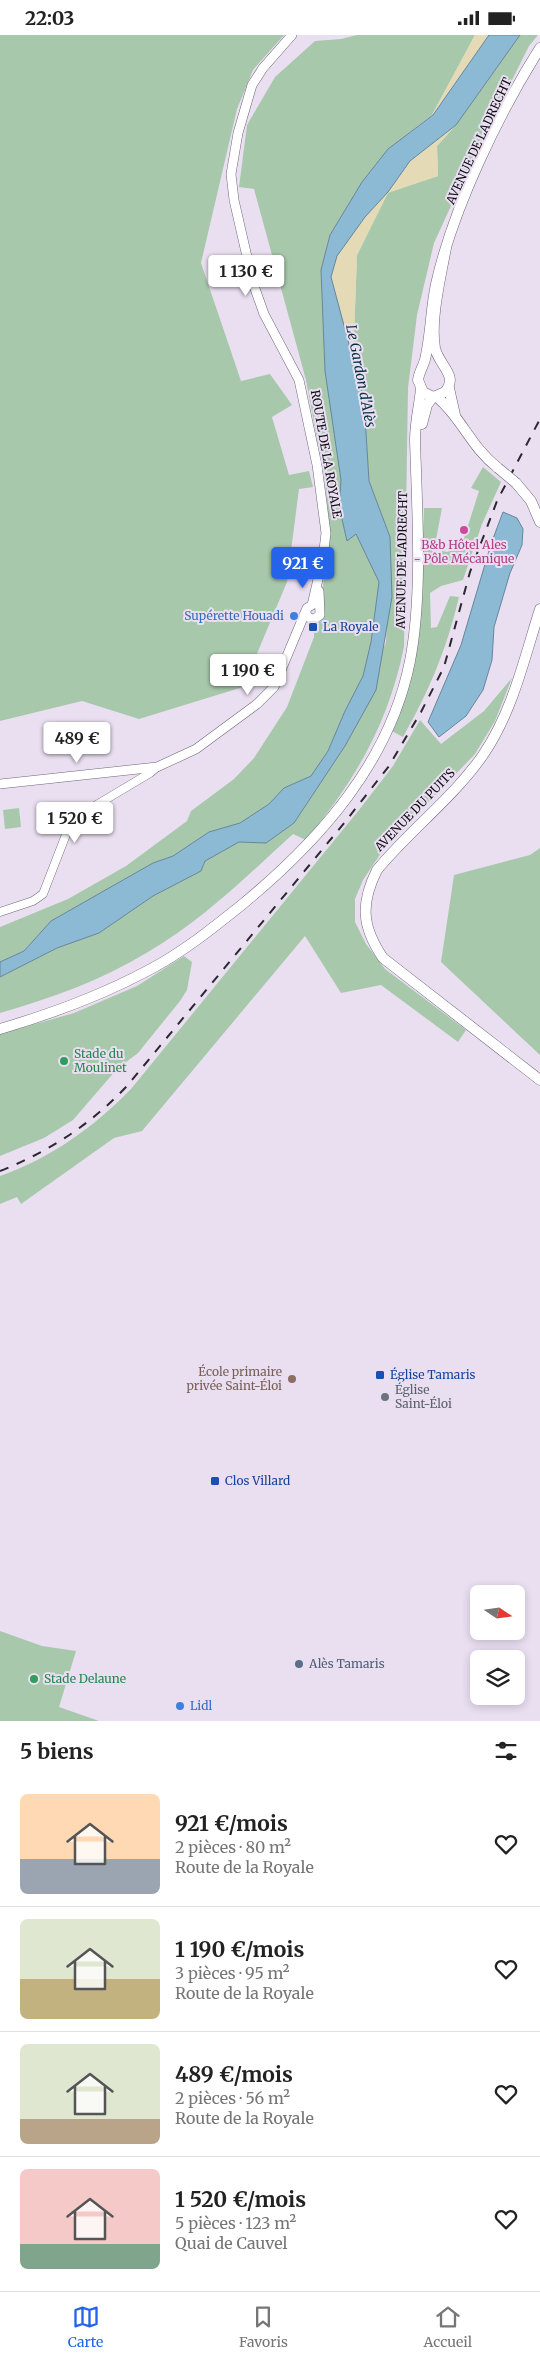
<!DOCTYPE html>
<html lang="fr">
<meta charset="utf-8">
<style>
body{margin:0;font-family:Merriweather,serif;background:#f6f6f6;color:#222;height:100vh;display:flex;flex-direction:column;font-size:19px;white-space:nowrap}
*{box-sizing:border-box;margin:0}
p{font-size:16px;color:#767676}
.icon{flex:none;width:28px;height:28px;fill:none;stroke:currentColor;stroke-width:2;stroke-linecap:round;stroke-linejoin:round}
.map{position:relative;height:1686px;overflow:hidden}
.drawer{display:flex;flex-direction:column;background:#fff;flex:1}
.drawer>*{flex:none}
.needle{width:32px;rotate:103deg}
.buttons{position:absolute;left:470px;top:1550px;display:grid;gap:10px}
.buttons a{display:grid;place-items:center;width:55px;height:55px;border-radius:8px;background:#fff;box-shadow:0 2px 8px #0003;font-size:25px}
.price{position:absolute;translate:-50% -42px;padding:0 11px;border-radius:5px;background:#fff;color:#222;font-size:16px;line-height:32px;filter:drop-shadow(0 1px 2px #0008)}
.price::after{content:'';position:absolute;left:50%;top:30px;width:15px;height:11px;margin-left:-8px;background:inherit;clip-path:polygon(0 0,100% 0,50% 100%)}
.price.selected{background:#2563eb;color:#fff}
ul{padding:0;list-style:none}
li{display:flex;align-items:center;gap:15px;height:125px;padding:0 20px}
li+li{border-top:1px solid #e0e0e0}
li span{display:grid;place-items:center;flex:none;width:140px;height:100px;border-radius:8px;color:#555}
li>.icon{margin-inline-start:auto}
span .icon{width:60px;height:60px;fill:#fffc;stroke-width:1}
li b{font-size:21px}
h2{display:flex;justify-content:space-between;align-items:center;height:60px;padding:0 20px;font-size:21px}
.status{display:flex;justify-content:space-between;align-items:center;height:35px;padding:0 25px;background:#fff;direction:ltr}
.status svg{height:14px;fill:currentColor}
.tab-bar{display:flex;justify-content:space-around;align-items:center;height:70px;border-top:1px solid #e0e0e0;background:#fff;font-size:14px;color:#767676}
.tab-bar a{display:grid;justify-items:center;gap:2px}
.tab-bar .selected{color:#2563eb}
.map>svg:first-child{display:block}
.green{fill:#a8c8ac}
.sand{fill:#e4dab5}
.water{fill:#8cbad4;stroke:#66869a}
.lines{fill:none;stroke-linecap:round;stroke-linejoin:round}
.tertiary-casing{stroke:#6e6676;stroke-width:9}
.secondary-casing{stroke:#6e6676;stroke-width:10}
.primary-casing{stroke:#6e6676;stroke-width:11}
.tertiary{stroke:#fff;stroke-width:8}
.secondary{stroke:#fff;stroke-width:9}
.primary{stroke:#fff;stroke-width:10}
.rail{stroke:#2c2830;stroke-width:2;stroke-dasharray:9 9;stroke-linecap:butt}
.primary-bridge-casing{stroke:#6e6676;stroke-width:11;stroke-linecap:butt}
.primary-bridge{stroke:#fff;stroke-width:10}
.hotel-dot{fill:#d1479c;stroke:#e9dff1;stroke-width:2}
.shop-dot{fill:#3f7fe0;stroke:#e9dff1;stroke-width:2}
.transit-dot{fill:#1a4fb4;stroke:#e9dff1;stroke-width:2}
.leisure-dot{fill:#2e9e5b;stroke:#e9dff1;stroke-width:2}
.education-dot{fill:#8d6e63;stroke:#e9dff1;stroke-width:2}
.worship-dot{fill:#6b7280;stroke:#e9dff1;stroke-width:2}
.service-dot{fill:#5c6f8a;stroke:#e9dff1;stroke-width:2}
.labels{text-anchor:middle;stroke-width:4;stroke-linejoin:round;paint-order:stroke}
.street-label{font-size:12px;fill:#0f0c12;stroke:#e9dff1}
.hotel-label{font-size:12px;fill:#b23c85;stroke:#e9dff1}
.shop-label{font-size:12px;fill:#366cbe;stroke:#e9dff1;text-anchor:end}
.transit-label{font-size:12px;fill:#164399;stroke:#e9dff1;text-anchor:start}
.leisure-label{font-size:12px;fill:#27864d;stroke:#e9dff1;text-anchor:start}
.education-label{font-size:12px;fill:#785e54;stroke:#e9dff1;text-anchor:end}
.worship-label{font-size:12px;fill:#5b616d;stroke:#e9dff1;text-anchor:start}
.service-label{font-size:12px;fill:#4e5e75;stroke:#e9dff1;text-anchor:start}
.water-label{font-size:14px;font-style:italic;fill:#052e41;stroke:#e9dff1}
</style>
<div class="status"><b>22:03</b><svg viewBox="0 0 49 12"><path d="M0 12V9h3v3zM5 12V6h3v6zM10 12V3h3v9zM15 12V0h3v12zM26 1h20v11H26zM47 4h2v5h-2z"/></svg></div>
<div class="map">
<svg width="540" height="1686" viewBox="0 0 540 1686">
<rect width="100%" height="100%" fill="#e9dff1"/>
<path class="green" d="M0,0H284L253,35L237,74L201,228L241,346L270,339L292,370L272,382L289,440L309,436L313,452L299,454L287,547L243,652L139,684L82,666L0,686Z
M357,0H475L432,80L388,114L362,147L330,200L321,235L325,336L342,445L339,471L347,505L356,499L379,547L371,607L363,641L345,676L328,716L311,741L284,753L269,769L240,788L209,797L173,821L153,828L51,886L24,916L0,927V892L68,864L126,831L187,786L191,776L234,744L254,723L287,672L314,602V590L321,586L324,577L322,558L330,496L325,447L306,345L254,154L239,152L247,90L275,42L315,6L341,4Z
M520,0H538L529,11L472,125L434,208L417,280L408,353L404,612C388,690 355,745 306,805L293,799C248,840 202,886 148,917C102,945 52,963 0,978V942L57,913L99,898L153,861L201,836L205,826L239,807L266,808L294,788L345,711L386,607L390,502L369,446L364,365L353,326L357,220L388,157L438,141L437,111L456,90Z
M483,432L501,447L482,489L463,545L441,551L430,558L431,593L437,592L450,561L459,562C446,616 430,654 403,702L390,695L421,558L424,473H442L434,515L437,518L442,519V516L448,517L452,513L460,516L479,456L471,453Z
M512,643L495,686L475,719L385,812L363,845L355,864V887L366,909L385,934L466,995L458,1007L381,950L341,958L305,901L142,1096L114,1103L21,1169L17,1162L0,1169V1141C51,1123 94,1092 131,1054L359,775L393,731L420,685L441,709L484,676Z
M19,773L21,792L5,794L3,775Z
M540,813V1020L441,927L454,840L530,820Z
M184,921L192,927L187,955L180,966L138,1018L117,1034L73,1085L44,1103L0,1121V999L74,978L137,951Z
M0,1596L42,1611L76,1616L59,1672L99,1686H0Z"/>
<path class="sand" d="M475,0H489L432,80Z
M456,90L437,111L438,141L388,158L357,220L353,326L331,243L337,221L365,182L388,157L410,127Z"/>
<path class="water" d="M489,0H520L456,90L410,126L388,157L365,182L337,221L331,242L364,365L369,446L390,502L392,562L376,655L345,711L294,788L266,808L239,807L205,826L201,836L153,861L99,898L57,913L0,942V927L24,916L51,886L153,828L173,821L209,797L240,788L269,769L284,753L311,741L328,716L345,676L363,641L371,607L379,547L356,499L347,506L339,471L341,445L325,336L321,235L330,200L362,147L388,114L433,80Z
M503,477L517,483L523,494L522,510L510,538L494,592L492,625L483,655L466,681L439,702L428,687L461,610L491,509Z"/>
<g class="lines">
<defs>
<path id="tertiary" d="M0,877L33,866L43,859L67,797L78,781L150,738L157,732"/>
<path id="secondary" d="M292,0L263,33L252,50L238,98L231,139L234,165L253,248L264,279L299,345L317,430L326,498L323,523L312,570
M306,577L307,581L313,585L320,580L319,556
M0,749L157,732L196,714L257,669L274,652L307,573L312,570"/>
<path id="primary" d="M446,213C441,240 430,286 435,313C439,331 459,340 445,357L433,362L423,357L418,345C419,336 425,329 426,320C431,296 431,272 436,249C453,173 499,78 540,13
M449,353L455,380
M437,362C462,383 470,411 498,433
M422,389L427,370L433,362
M516,448L531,466L540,487
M540,574C524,624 513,676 483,720C454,762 410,795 377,835C360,869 362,892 383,923L540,1045
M0,994C51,979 100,961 147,936C182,918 213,893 244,868C320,805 390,727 410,626C423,558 417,475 415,405C415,388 419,372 421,354"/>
</defs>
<use href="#tertiary" class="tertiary-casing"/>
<use href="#secondary" class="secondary-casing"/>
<use href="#primary" class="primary-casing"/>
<use href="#tertiary" class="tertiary"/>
<use href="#secondary" class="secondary"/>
<use href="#primary" class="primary"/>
<path class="rail" d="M0,1136C50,1116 90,1090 127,1051L345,787L389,731L421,677L444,632L470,537L497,466L540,384"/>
<defs>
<path id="primary-bridge" d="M498,433L516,448"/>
</defs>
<use href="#primary-bridge" class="primary-bridge-casing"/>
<use href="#primary-bridge" class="primary-bridge"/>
</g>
<circle class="hotel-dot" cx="464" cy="495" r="5"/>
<g class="shop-dot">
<circle cx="294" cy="581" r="5"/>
<circle cx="180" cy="1671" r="5"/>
</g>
<g class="transit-dot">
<rect x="308" y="587" width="10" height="10" rx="2.5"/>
<rect x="375" y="1335" width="10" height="10" rx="2.5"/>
<rect x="210" y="1441" width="10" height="10" rx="2.5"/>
</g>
<g class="leisure-dot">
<circle cx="64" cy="1026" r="5"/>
<circle cx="34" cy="1644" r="5"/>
</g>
<circle class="education-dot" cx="292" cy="1344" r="5"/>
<circle class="worship-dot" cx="385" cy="1362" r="5"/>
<circle class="service-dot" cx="299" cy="1629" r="5"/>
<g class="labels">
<g class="street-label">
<text transform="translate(479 106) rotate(-65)" y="4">AVENUE DE LADRECHT</text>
<text transform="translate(326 419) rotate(80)" y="4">ROUTE DE LA ROYALE</text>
<text transform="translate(402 525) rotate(-89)" y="4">AVENUE DE LADRECHT</text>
<text transform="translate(415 775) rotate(-46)" y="4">AVENUE DU PUITS</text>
</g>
<g class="hotel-label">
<text x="464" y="514">B&amp;b Hôtel Ales<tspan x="464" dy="14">- Pôle Mécanique</tspan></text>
</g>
<g class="shop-label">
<text x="284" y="585">Supérette Houadi</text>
<text x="190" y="1675" text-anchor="start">Lidl</text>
</g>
<g class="transit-label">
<text x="323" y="596">La Royale</text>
<text x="390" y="1344">Église Tamaris</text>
<text x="225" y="1450">Clos Villard</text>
</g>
<g class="leisure-label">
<text x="74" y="1023">Stade du<tspan x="74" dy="14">Moulinet</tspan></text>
<text x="44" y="1648">Stade Delaune</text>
</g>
<g class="education-label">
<text x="282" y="1341">École primaire<tspan x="282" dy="14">privée Saint-Éloi</tspan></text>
</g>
<g class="worship-label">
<text x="395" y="1359">Église<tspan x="395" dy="14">Saint-Éloi</tspan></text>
</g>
<g class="service-label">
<text x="309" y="1633">Alès Tamaris</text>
</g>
<g class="water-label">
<text transform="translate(361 341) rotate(79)" y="5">Le Gardon d'Alès</text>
</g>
</g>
</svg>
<div class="buttons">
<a><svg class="needle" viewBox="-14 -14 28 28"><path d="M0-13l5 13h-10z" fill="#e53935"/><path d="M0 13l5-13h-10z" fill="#767676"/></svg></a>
<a><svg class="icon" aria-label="layers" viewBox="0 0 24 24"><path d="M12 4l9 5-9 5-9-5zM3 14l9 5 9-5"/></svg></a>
</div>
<b class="price" style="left:246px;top:262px">1 130 €</b>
<b class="price selected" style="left:303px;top:554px">921 €</b>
<b class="price" style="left:248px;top:661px">1 190 €</b>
<b class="price" style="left:77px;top:729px">489 €</b>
<b class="price" style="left:75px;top:809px">1 520 €</b>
</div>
<section class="drawer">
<h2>5 biens<svg class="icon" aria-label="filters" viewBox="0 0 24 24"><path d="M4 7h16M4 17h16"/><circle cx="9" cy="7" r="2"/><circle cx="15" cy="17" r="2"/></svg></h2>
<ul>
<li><span style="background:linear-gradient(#ffd9b3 65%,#9aa5b1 0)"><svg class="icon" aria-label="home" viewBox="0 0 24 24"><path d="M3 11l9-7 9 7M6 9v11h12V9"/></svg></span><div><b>921 €/mois</b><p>2 pièces · 80 m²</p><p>Route de la Royale</p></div><svg class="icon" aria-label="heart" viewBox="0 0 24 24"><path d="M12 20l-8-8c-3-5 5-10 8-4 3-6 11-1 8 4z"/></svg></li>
<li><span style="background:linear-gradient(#dfe7d0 60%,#c2b280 0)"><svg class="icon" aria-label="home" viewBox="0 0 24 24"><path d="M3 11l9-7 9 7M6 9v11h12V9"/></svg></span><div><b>1 190 €/mois</b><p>3 pièces · 95 m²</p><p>Route de la Royale</p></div><svg class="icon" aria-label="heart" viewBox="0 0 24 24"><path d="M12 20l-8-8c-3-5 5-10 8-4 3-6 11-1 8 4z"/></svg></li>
<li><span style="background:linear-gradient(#dfe7d0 75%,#b9a48a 0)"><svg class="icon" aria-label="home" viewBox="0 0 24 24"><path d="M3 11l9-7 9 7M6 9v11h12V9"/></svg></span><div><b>489 €/mois</b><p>2 pièces · 56 m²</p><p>Route de la Royale</p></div><svg class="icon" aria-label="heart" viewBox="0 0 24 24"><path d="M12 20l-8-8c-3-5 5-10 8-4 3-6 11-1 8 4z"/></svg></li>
<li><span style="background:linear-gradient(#f6c9c9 75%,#7fa58c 0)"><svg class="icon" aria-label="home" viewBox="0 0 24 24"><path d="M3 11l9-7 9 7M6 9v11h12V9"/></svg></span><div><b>1 520 €/mois</b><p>5 pièces · 123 m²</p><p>Quai de Cauvel</p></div><svg class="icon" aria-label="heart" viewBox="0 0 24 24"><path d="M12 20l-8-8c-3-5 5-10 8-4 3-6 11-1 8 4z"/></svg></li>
</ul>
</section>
<nav class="tab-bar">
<a class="selected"><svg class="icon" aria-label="map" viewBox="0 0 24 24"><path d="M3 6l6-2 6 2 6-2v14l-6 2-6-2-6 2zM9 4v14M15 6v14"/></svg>Carte</a>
<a><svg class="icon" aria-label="saved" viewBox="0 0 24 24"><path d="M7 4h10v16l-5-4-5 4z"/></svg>Favoris</a>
<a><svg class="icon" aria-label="home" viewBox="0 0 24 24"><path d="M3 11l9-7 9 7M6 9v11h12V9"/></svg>Accueil</a>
</nav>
